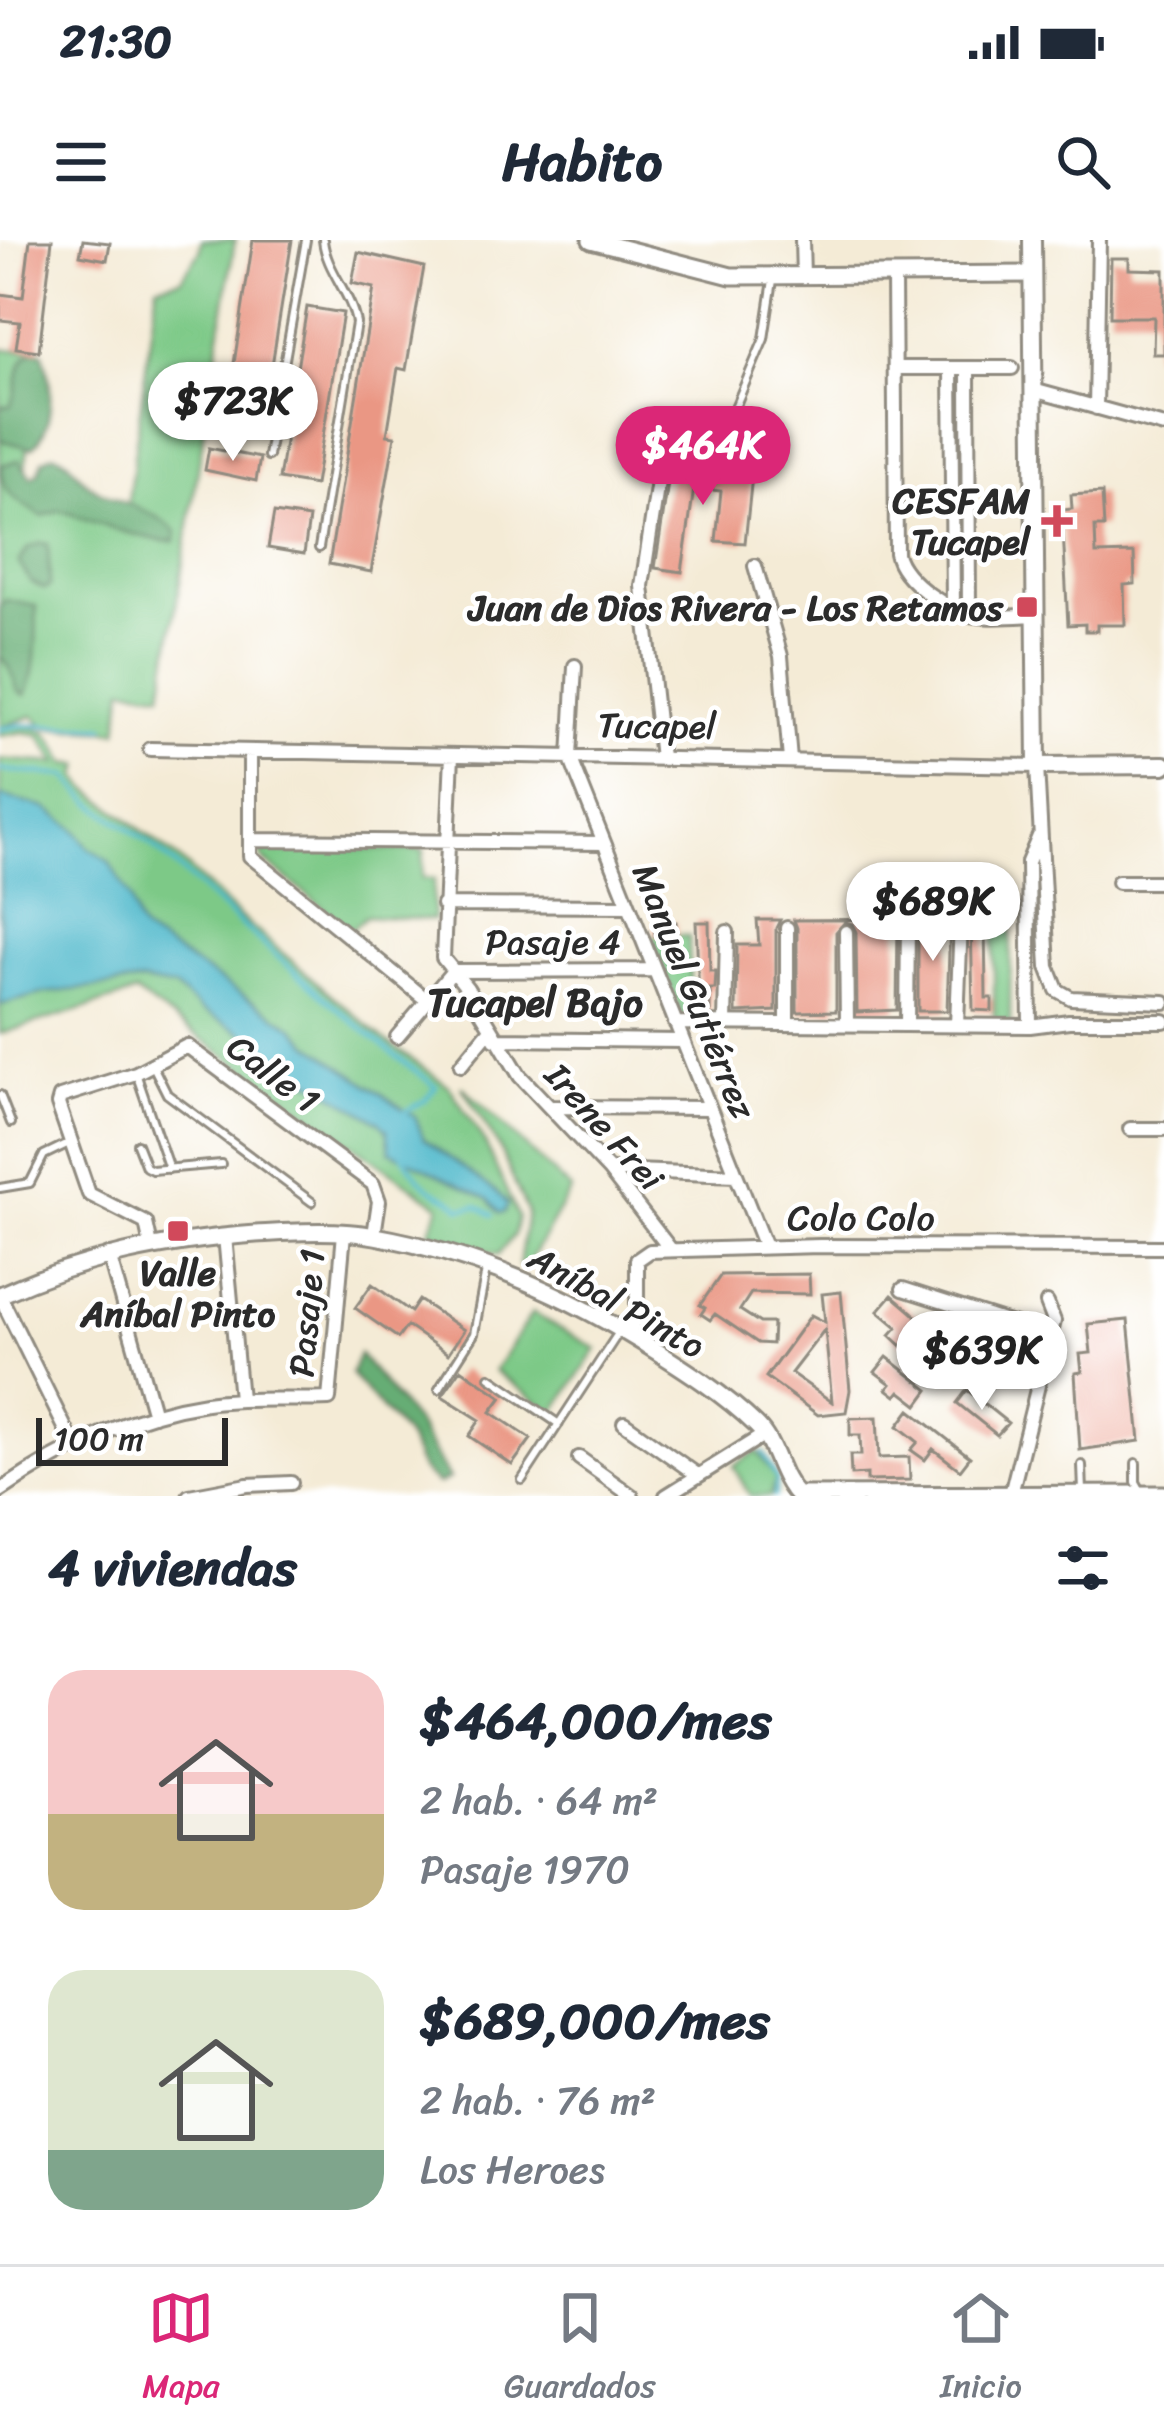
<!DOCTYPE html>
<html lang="es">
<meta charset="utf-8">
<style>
body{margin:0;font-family:Sriracha,sans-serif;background:#f6f6f7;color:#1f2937;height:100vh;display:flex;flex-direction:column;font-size:45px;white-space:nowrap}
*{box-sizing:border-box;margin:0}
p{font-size:39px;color:#747a83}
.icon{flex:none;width:66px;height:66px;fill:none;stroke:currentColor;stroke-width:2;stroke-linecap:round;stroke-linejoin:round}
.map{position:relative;height:1256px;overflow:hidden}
.side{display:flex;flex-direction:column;background:#fff;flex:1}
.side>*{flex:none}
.scale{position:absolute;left:36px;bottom:30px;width:192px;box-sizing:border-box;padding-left:12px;border:6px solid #2b2b2b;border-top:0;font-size:33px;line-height:42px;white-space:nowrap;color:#2b2b2b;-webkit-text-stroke:9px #fff;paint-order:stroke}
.price{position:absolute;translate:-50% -102px;padding:0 27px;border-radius:42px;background:#fff;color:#222;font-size:39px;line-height:78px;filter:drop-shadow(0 3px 6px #0008)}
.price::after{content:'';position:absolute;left:50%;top:72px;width:36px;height:27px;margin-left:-18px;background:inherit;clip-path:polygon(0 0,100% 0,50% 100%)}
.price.selected{background:#db2777;color:#fff}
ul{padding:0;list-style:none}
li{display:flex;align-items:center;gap:36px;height:300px;padding:0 48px}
li span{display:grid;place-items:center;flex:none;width:336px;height:240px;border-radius:36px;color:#555}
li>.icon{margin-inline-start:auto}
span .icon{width:144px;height:144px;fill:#fffc;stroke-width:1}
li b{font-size:51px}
h2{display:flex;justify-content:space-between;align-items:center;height:144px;padding:0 48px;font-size:51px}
.status{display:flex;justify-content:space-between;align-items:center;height:84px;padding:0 60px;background:#fff;direction:ltr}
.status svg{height:33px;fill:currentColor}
header{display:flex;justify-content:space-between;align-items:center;height:156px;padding:0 48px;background:#fff;font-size:54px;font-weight:700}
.dock{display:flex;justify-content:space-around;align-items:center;height:168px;border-top:3px solid #e0e1e3;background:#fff;font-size:33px;color:#747a83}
.dock a{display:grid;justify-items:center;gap:6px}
.dock .selected{color:#db2777}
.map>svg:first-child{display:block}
.green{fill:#7dc987;stroke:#547a59;stroke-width:3}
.forest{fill:#66ad74;stroke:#486c50;stroke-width:3}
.water{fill:#4eb8cb;stroke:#3c727b;stroke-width:3}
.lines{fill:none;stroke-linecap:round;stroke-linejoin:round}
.stream{stroke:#4eb8cb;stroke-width:4.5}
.building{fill:#ea9784;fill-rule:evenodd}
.service-casing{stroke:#908b80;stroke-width:12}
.minor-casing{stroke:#908b80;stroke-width:18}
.tertiary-casing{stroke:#908b80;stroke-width:21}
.secondary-casing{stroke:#908b80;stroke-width:22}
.service{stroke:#fff;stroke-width:6}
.minor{stroke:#fff;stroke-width:12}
.tertiary{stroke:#fff;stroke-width:15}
.secondary{stroke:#fff;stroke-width:16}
.poi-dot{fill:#d1495b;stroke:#fff;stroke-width:4.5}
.labels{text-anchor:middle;stroke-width:9;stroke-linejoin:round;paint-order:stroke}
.poi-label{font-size:36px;font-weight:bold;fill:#2b2b2b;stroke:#fff;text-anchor:end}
.street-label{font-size:36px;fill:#2b2b2b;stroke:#fff}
.neighbourhood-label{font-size:39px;font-weight:bold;fill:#2b2b2b;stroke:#fff}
</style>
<div class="status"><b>21:30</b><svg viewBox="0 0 49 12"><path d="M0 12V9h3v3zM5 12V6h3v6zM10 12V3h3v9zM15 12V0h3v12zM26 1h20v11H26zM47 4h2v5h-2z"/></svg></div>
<header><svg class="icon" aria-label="menu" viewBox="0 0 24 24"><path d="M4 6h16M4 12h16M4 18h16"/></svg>Habito<svg class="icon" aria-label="search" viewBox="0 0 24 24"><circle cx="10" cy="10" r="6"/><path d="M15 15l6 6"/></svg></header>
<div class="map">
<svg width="1164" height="1256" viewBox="0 0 1164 1256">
<rect width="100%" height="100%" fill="#fff"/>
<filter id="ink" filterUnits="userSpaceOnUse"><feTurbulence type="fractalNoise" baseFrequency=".00833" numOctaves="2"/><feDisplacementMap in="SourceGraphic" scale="24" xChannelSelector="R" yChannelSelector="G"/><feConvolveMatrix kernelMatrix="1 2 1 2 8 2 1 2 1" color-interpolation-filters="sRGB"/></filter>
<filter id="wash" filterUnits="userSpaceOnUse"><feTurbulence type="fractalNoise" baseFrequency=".004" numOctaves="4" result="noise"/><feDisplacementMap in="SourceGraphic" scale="48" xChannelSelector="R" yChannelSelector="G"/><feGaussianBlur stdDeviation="2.7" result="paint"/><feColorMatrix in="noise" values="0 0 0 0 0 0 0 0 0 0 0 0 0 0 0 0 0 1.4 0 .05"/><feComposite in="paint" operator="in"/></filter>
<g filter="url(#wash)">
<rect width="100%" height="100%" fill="#f4ebd6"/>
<path class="green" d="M201,0H235L162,453L124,448L118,491L47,488L33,476L4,486C45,486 47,487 66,523L81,525L78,536L86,547L181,621L239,676L383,799L449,846L485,903L518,977L514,995L498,1015L429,992L440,966L136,753L0,794V519L57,523L39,495L23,492L0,496V109L39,111L24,239L126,277L157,45L181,39L200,11Z
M262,608L424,610L422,638L434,639L433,680L366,676L351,690L262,619Z
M994,687H1011L1010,784H994Z
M650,696H689L691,776L682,777Z
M461,845L571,950L526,1027L519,1025L527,972L500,909Z
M532,1073L597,1109L554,1173L494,1131Z
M757,1211L776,1237L771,1256H750L733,1226Z"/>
<path class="forest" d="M32,112H42C53,140 56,187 32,208L0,200V166H10C22,149 12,125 32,112Z
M54,214C73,220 76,236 91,246C118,264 151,267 177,292L175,301H161L113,289L60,270L42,276C20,262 0,255 2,225L19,220L31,237L38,233L43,220Z
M41,303L48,304L50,346L45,349L31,342L19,323L28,308Z
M6,360L36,366C37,388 37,437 25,455L18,451L9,426L0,416V368Z
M359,1114L417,1184L449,1239L438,1244C413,1227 421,1221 407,1199C392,1176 368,1158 351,1133Z"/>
<path class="water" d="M0,556L46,568L75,589L89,608L108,620L130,657L138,684L145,693L292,786L311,805L415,877L424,899L497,952L508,964L505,972L500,973L488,959L390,911L387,890L378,881L304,837L245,794L201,770L175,748L142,742L45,753L0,765Z"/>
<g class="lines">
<path class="stream" d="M0,489L22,485L105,487
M0,530L68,536C91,571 130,585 160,612C250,691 339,776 436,846L425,860L405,872
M401,912C409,926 420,943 435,951C446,958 452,958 461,968L477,966L493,975
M763,1212L777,1238L775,1256"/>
</g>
<g id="blocks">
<path class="building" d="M30,0H52L39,111L16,108L20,82L0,80V54L23,57Z
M83,0L110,3L107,20L80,15Z
M253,0H292L262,188L225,182Z
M358,12L424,27L406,130L398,128L387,195L395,196L371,332L329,324L374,48L352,43Z
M1111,18H1129V29L1164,30V114H1153L1154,77H1110Z
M307,67L343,73L315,245L279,239Z
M209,208L260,218L256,241L205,230Z
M668,222L723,229L724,223L753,226L745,303L716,301L721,251L694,248L682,332L655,328L670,230Z
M1102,253L1104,287H1095L1096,314L1134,313L1135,344L1124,345L1125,385H1097V391H1085V384L1068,385L1063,290L1056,291L1054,271L1072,269L1071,255Z
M274,273L309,278L304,314L268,308Z
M898,679L897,770L857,772L856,692L852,684L845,682L836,692V771L797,772V688L794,680Z
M918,679L950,680L947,771H918Z
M971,679H985L986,758H992V771L973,770Z
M757,680H780L776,688V771L736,773L737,705H759Z
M654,682H676L677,696L655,695Z
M696,682H709L710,731H716L715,749H710V773H692L691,760H699Z
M809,1034L810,1054L751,1053L740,1070L760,1083H773L772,1104L758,1103L715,1074L710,1080L701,1074L705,1068L700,1065L721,1035Z
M372,1044L411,1072L419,1060L464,1090L448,1114L407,1086L398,1098L355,1068Z
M841,1052L850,1150L846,1172L818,1175L766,1137L811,1075L825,1082L822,1054ZM825,1089V1090L832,1162L791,1133Z
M892,1055L949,1104L937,1118L911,1096L902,1106L890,1095L897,1087L878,1071Z
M1128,1080L1140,1201L1080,1210L1075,1133L1082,1132L1080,1114L1091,1113L1088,1084Z
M974,1088L1014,1120L1003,1134L987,1121L981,1128L971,1120L977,1112L964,1101Z
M887,1117L929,1150L918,1165L900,1151L896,1156L887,1149L891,1144L875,1132Z
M461,1129L502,1157L491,1172L531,1199L512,1225L469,1196L480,1180L442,1156Z
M967,1150L1008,1183L997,1195L957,1163Z
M910,1170L970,1217L960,1230L933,1209L925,1220L911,1210L918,1202L898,1186Z
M877,1177L879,1218L909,1217L910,1240L867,1241V1234L851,1235L850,1215H861L860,1195H850V1178Z"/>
</g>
</g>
<g filter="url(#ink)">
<use href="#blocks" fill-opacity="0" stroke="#908b80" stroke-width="3"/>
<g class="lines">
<defs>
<path id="service" d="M716,212L764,99L773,40
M268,216L306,0
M319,308L356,83C351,53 326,30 323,0
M153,826L167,854L312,962
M137,836L169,929
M0,855L11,883
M137,904L146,927L152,930L221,924
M0,948L30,943L44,915L71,902
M490,1137L559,1184
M439,1149L474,1094L486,1030
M1136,1223V1242L1141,1251
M1082,1225L1083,1252
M522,1240L619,1092"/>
<path id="minor" d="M802,0L803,36
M894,35L896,313C901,340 951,374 977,376C996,378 1017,376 1036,375
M895,128H1012
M951,128L953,367
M968,128L969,375
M1033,150L1164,186
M1096,168L1099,0
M660,228L642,346L661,518
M755,326L781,416L790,520
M575,426L570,517L765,1007
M150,509L1037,526L1048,727L1057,750L1071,758L1164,762
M250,511V600L604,603
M452,515L443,718L467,748L520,836L609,930L671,1010
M250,600V616L428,761
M1118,642H1164
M443,665L629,666
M846,692L847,784
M675,783L1030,786L1069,781H1164
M725,783L727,692
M787,784V688
M907,784L908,682
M957,785L961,679
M1030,786L1028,622L1039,596
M397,797L453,731L654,730
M495,799L683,801
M461,825L490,790
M553,867L709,868
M1130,889H1164
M609,930L736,935
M225,996L240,1159
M151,1006L146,983L89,954L58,864L60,857L136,833L187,806L373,944L379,961L374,995
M109,1015L154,1175
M903,1049L1050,1096
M0,1056L74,1206
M630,1095L637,1070V1020L650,1011L820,1006L1164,1007
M624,1183L696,1234
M579,1218L632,1256
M0,1251C61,1209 132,1174 206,1163C247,1157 288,1161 329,1159L344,993
M1011,1254L1054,1081L1047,1063
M189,1256L247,1245L291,1243
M666,1256L765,1194"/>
<path id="tertiary" d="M591,0L731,36L1032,34
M0,1055C83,1017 166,1001 256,994C295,992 336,989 375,996C471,1013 563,1053 645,1104C683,1128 723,1153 756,1185C776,1204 778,1235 797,1255
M797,1255L1164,1254"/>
<path id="secondary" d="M1032,0L1037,526L1164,525"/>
</defs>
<use href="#service" class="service-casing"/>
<use href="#minor" class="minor-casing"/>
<use href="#tertiary" class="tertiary-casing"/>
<use href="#secondary" class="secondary-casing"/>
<use href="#service" class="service"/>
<use href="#minor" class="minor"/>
<use href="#tertiary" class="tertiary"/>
<use href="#secondary" class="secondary"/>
</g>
</g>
<g class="poi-dot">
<path d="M1051 263h12v12h12v12h-12v12h-12v-12h-12v-12h12z"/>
<rect x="1015" y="355" width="24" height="24" rx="6"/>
<rect x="166" y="979" width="24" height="24" rx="6"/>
</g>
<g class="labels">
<g class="poi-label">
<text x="1030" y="273">CESFAM<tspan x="1030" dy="41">Tucapel</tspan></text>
<text x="1003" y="380">Juan de Dios Rivera - Los Retamos</text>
<text x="178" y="1045" text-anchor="middle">Valle<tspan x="178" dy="41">Aníbal Pinto</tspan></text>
</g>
<g class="street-label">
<text transform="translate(657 485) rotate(1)" y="13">Tucapel</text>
<text x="553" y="714">Pasaje 4</text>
<text transform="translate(695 751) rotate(68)" y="13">Manuel Gutiérrez</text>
<text transform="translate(274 833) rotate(37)" y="13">Calle 1</text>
<text transform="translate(605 886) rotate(48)" y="13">Irene Frei</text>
<text x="861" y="990">Colo Colo</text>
<text transform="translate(617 1061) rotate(29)" y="13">Aníbal Pinto</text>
<text transform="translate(306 1073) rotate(-85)" y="13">Pasaje 1</text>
</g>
<g class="neighbourhood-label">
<text x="535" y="776">Tucapel Bajo</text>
</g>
</g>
</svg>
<div class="scale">100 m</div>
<b class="price" style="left:233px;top:224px">$723K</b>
<b class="price selected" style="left:703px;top:268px">$464K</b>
<b class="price" style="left:933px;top:724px">$689K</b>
<b class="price" style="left:982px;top:1173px">$639K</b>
</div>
<section class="side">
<h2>4 viviendas<svg class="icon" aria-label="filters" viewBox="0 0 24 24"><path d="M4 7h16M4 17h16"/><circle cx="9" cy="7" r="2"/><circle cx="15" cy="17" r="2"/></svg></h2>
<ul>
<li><span style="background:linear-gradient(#f6c9c9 60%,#c2b280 0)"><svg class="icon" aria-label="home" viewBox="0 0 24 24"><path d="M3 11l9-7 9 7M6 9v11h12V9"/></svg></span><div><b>$464,000/mes</b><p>2 hab. · 64 m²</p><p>Pasaje 1970</p></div></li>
<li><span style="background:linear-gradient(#dfe7d0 75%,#7fa58c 0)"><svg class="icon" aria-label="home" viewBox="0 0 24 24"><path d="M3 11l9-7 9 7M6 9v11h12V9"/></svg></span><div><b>$689,000/mes</b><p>2 hab. · 76 m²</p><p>Los Heroes</p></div></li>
</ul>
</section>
<nav class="dock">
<a class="selected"><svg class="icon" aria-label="map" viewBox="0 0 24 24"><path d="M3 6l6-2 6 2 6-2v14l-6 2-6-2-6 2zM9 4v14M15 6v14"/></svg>Mapa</a>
<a><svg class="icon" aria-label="saved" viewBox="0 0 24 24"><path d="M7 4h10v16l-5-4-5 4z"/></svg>Guardados</a>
<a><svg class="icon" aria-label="home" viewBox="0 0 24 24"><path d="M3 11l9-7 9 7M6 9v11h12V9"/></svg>Inicio</a>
</nav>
